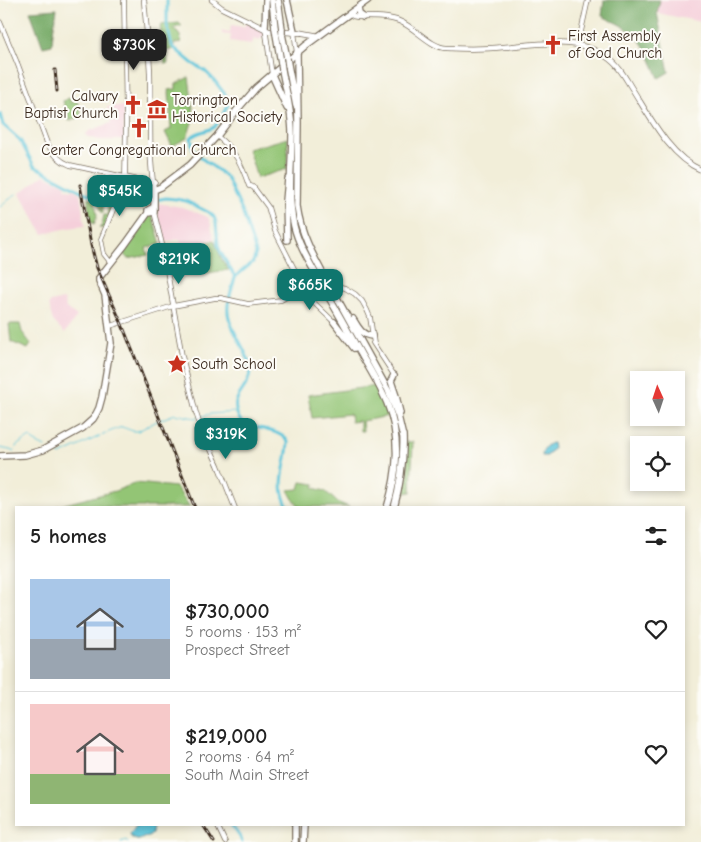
<!DOCTYPE html>
<meta charset="utf-8">
<style>
body{margin:0;font-family:"Comic Neue",sans-serif;background:#f2f2f2;color:#222;height:100vh;display:flex;flex-direction:column;font-size:19px;white-space:nowrap}
*{box-sizing:border-box;margin:0}
p{font-size:16px;color:#767676}
.icon{flex:none;width:28px;height:28px;fill:none;stroke:currentColor;stroke-width:2;stroke-linecap:round;stroke-linejoin:round}
.map{position:relative;flex:1;overflow:hidden}
.details{position:absolute;left:15px;top:506px;width:670px;height:320px;display:flex;flex-direction:column;background:#fff;border-radius:0px;box-shadow:0 2px 8px #0003}
.details>*{flex:none}
.needle{width:32px;rotate:357deg}
.fabs{position:absolute;left:630px;top:371px;display:grid;gap:10px}
.fabs a{display:grid;place-items:center;width:55px;height:55px;border-radius:0px;background:#fff;box-shadow:0 2px 8px #0003;font-size:25px}
.price{position:absolute;translate:-50% -42px;padding:0 11px;border-radius:10px;background:#0f766e;color:#fff;font-size:16px;line-height:32px;filter:drop-shadow(0 1px 2px #0008)}
.price::after{content:'';position:absolute;left:50%;top:30px;width:15px;height:11px;margin-left:-8px;background:inherit;clip-path:polygon(0 0,100% 0,50% 100%)}
.price.selected{background:#222;color:#fff}
ul{padding:0;list-style:none}
li{display:flex;align-items:center;gap:15px;height:125px;padding:0 15px}
li+li{border-top:1px solid #e0e0e0}
li span{display:grid;place-items:center;flex:none;width:140px;height:100px;border-radius:0px;color:#555}
li>.icon{margin-inline-start:auto}
span .icon{width:60px;height:60px;fill:#fffc;stroke-width:1}
li b{font-size:21px}
h2{display:flex;justify-content:space-between;align-items:center;height:60px;padding:0 15px;font-size:21px}
.map>svg:first-child{display:block}
.built{fill:#f5cfda}
.green{fill:#93c575;stroke:#67784a}
.forest{fill:#76aa66;stroke:#586a42}
.water{fill:#5dc5da;stroke:#4c787c}
.lines{fill:none;stroke-linecap:round;stroke-linejoin:round}
.stream{stroke:#5dc5da;stroke-width:1}
.river{stroke:#5dc5da;stroke-width:3}
.secondary-casing{stroke:#7b6f5f;stroke-width:5.5}
.primary-casing{stroke:#7b6f5f;stroke-width:6}
.highway-casing{stroke:#7b6f5f;stroke-width:8}
.secondary{stroke:#fff;stroke-width:4}
.primary{stroke:#fff;stroke-width:4.5}
.highway{stroke:#fff;stroke-width:5.5}
.rail-casing{stroke:#3b2a1e;stroke-width:3}
.rail{stroke:#fdfcf7;stroke-width:1;stroke-dasharray:4;stroke-linecap:butt}
.highway-bridge-casing{stroke:#7b6f5f;stroke-width:8;stroke-linecap:butt}
.highway-bridge{stroke:#fff;stroke-width:5.5}
.labels{text-anchor:middle;stroke-width:4;stroke-linejoin:round;paint-order:stroke}
.poi-label{font-size:15px;fill:#3b2a1e;stroke:#fdfcf7;text-anchor:start}
</style>
<div class="map">
<svg width="701" height="842" viewBox="0 0 701 842">
<rect width="100%" height="100%" fill="#fdfcf7"/>
<filter id="ink" filterUnits="userSpaceOnUse"><feTurbulence type="fractalNoise" baseFrequency=".02" numOctaves="2"/><feDisplacementMap in="SourceGraphic" scale="10" xChannelSelector="R" yChannelSelector="G"/><feConvolveMatrix kernelMatrix="1 2 1 2 8 2 1 2 1" color-interpolation-filters="sRGB"/></filter>
<filter id="wash" filterUnits="userSpaceOnUse"><feTurbulence type="fractalNoise" baseFrequency=".0096" numOctaves="4" result="noise"/><feDisplacementMap in="SourceGraphic" scale="20" xChannelSelector="R" yChannelSelector="G"/><feGaussianBlur stdDeviation="1.12" result="paint"/><feColorMatrix in="noise" values="0 0 0 0 0 0 0 0 0 0 0 0 0 0 0 0 0 1.4 0 .05"/><feComposite in="paint" operator="in"/></filter>
<g filter="url(#wash)">
<rect width="100%" height="100%" fill="#f2eed9"/>
<path class="built" d="M660,0H701V22L657,13Z
M246,22L264,30L265,37H261L260,40L254,39L252,44L230,41L231,35L222,34V31L230,32L231,25L244,27Z
M124,106V139L123,140H99L86,136V134L89,131L111,123L107,107Z
M44,175L66,185L65,188L71,190L73,189L80,193L85,226L68,228L43,234L20,193Z
M157,203L182,207L208,217L210,221L214,239L193,246L182,248L180,239L163,242L158,223Z
M64,299L66,308L77,316L65,333L53,321L51,314L49,304L51,302Z"/>
<path class="green" d="M179,23L182,26L174,28L180,36L181,42L174,44V49L166,51L168,63L165,64L160,25Z
M189,77L194,116L187,138L172,146L165,132L171,129L169,90L176,89V84Z
M69,98L71,103L77,101L82,116L69,121L63,101Z
M288,138L287,169L257,178L248,149Z
M117,196L104,228H99L102,226L104,215H108L107,211L108,210L107,207H108V204H106V201L101,202L104,208L102,209L104,212L102,213L98,202L97,201L95,202L97,216L94,224L91,222L88,204V198H91L99,201Z
M149,214H152L161,244L146,248L148,255L128,259L122,252Z
M214,240L222,260L229,270L185,276L179,249L200,245Z
M9,324H20L22,332L31,344L28,349L11,342Z
M376,386L382,398L389,416L362,421L363,431H360V421L351,422L350,414L312,418L308,395Z
M406,442H413L411,492L405,493L408,473Z
M301,482L315,484L314,488L325,491L337,502L349,507H300L293,499L288,490L299,489Z
M136,483L176,487L190,507H54L115,491Z"/>
<path class="forest" d="M604,0H660L657,13L669,72L659,78C652,62 645,42 630,31C622,25 612,21 602,16Z
M57,9L53,32L52,45L43,47L30,11Z"/>
<path class="water" d="M553,443L554,448L547,456H542C542,450 547,443 553,443Z
M136,825H153L152,834L139,840H136L135,838H132L130,834Z"/>
<g class="lines">
<path class="stream" d="M0,207L16,194
M0,448L10,450L14,452L15,451L16,446L30,437L33,441L45,447
M51,449L60,455C81,446 101,434 122,427L133,431H138L157,421L175,414L195,418L210,414L237,412
M121,842L126,840L128,842"/>
<path class="river" d="M167,0V25L172,46L192,63L205,71L214,80L230,101C226,108 219,123 214,127C207,132 196,131 191,138C192,140 192,145 192,146C196,158 218,168 227,178L242,211L256,253L253,262L235,277
M0,114L3,125L20,140L34,166L83,192L100,198L123,194L155,200L166,198L176,199L186,201L210,213L214,217L216,222L218,245L220,251L235,277
M235,277C232,291 225,304 229,318C233,334 251,356 250,371C249,394 224,396 242,423C257,430 276,428 288,441C288,464 274,486 289,508
M231,825L239,835L242,842"/>
</g>
</g>
<g filter="url(#ink)">
<g class="lines">
<defs>
<path id="secondary" d="M0,22L18,65L47,143C52,153 59,161 70,165L148,182H155
M265,27L272,75
M294,31L297,54
M578,45L588,0
M217,136C236,152 241,163 249,186H251L254,188L268,207L275,231L309,298L334,322
M154,212L163,248L182,356L196,413L201,428L218,465L235,508
M111,263L104,254L101,239L121,191L125,178L126,122L124,0
M110,326L173,306L215,298H221L248,304L281,300L306,286H337L345,288L355,294L362,301L367,310L370,317L374,344
M373,343L394,375
M217,825L225,842"/>
<path id="primary" d="M144,0C146,24 149,49 150,73C151,112 148,152 154,190
M212,0L222,8L269,31L300,33
M351,14L353,16L358,17C369,17 388,16 399,21C415,27 431,48 447,48C466,49 486,49 504,47C541,44 583,35 613,62C621,69 626,79 631,87C649,115 669,156 701,170
M298,32L319,36"/>
<path id="highway" d="M272,0L275,28
M278,0L282,29
M287,0L294,31
M358,8L359,14L363,17
M265,27L266,0
M276,34L281,63
M282,34L287,58
M297,54L298,123L297,206C301,236 315,259 329,285
M288,65L296,106
M282,70C286,91 292,112 292,134C292,164 287,196 294,226C299,247 312,266 322,285
M272,75L287,108
M148,213L154,212V190L161,187L190,165L217,136L237,110L256,88L305,46L368,0
M287,240L286,201L288,179
M324,289C337,311 349,333 362,356C371,371 380,386 387,403C401,438 398,472 387,508
M332,289L388,390L398,416L403,437
M353,319C358,327 361,335 372,336
M334,322L354,348
M394,375L391,381L396,396L400,413
M0,456L25,455L43,450L83,428L93,419L96,414L99,408L102,397L111,343L105,295L99,281V278L125,245L148,213V210L154,207
M394,508C401,482 404,461 403,435
M295,842V825
M303,842L304,825"/>
</defs>
<use href="#secondary" class="secondary-casing"/>
<use href="#primary" class="primary-casing"/>
<use href="#highway" class="highway-casing"/>
<use href="#secondary" class="secondary"/>
<use href="#primary" class="primary"/>
<use href="#highway" class="highway"/>
<defs>
<path id="rail" d="M55,70L57,91
M80,185L91,245L97,268L121,322L195,508
M203,825L214,842"/>
</defs>
<use href="#rail" class="rail-casing"/>
<use href="#rail" class="rail"/>
<defs>
<path id="highway-bridge" d="M275,28L276,34
M282,29V34
M287,58L288,65
M281,63L282,70
M322,285L324,289
M329,285L332,289"/>
</defs>
<use href="#highway-bridge" class="highway-bridge-casing"/>
<use href="#highway-bridge" class="highway-bridge"/>
</g>
</g>
<defs>
<symbol id="church-bare" viewBox="-9 -9 18 18"><path d="M-1.2-6h2.4v3.5h3.3v2.4h-3.3V6h-2.4V-.1h-3.3v-2.4h3.3Z" fill="#c8321e" stroke="#fdfcf7" stroke-width="2.5" paint-order="stroke"/></symbol>
<symbol id="museum-bare" viewBox="-9 -9 18 18"><path d="M0-6L6-3V-2H-6V-3ZM-5-1h2V3h-2ZM-1-1h2V3h-2ZM3-1h2V3H3ZM-6 4H6V6H-6Z" fill="#c8321e" stroke="#fdfcf7" stroke-width="2.5" paint-order="stroke"/></symbol>
<symbol id="sight-bare" viewBox="-9 -9 18 18"><path d="M0-6L1.8-2.2L6-1.7L2.9 1.2L3.7 5.4L0 3.3L-3.7 5.4L-2.9 1.2L-6-1.7L-1.8-2.2Z" fill="#c8321e" stroke="#fdfcf7" stroke-width="2.5" paint-order="stroke"/></symbol>
</defs>
<g fill-rule="evenodd">
<use href="#church-bare" x="539" y="31" width="28" height="28"/>
<use href="#church-bare" x="119" y="91" width="28" height="28"/>
<use href="#museum-bare" x="143" y="95" width="28" height="28"/>
<use href="#church-bare" x="125" y="114" width="28" height="28"/>
<use href="#sight-bare" x="163" y="350" width="28" height="28"/>
</g>
<g class="labels">
<g class="poi-label">
<text x="568" y="41">First Assembly<tspan x="568" dy="17">of God Church</tspan></text>
<text x="118" y="101" text-anchor="end">Calvary<tspan x="118" dy="17">Baptist Church</tspan></text>
<text x="172" y="105">Torrington<tspan x="172" dy="17">Historical Society</tspan></text>
<text x="139" y="155" text-anchor="middle">Center Congregational Church</text>
<text x="192" y="369">South School</text>
</g>
</g>
</svg>
<div class="fabs">
<a><svg class="needle" viewBox="-14 -14 28 28"><path d="M0-13l5 13h-10z" fill="#e53935"/><path d="M0 13l5-13h-10z" fill="#767676"/></svg></a>
<a><svg class="icon" aria-label="locate" viewBox="0 0 24 24"><circle cx="12" cy="12" r="6"/><path d="M12 2v4M12 18v4M2 12h4M18 12h4"/></svg></a>
</div>
<b class="price selected" style="left:134px;top:71px">$730K</b>
<b class="price" style="left:120px;top:217px">$545K</b>
<b class="price" style="left:179px;top:285px">$219K</b>
<b class="price" style="left:310px;top:311px">$665K</b>
<b class="price" style="left:226px;top:460px">$319K</b>
<section class="details">
<h2>5 homes<svg class="icon" aria-label="filters" viewBox="0 0 24 24"><path d="M4 7h16M4 17h16"/><circle cx="9" cy="7" r="2"/><circle cx="15" cy="17" r="2"/></svg></h2>
<ul>
<li><span style="background:linear-gradient(#a9c7e8 60%,#9aa5b1 0)"><svg class="icon" aria-label="home" viewBox="0 0 24 24"><path d="M3 11l9-7 9 7M6 9v11h12V9"/></svg></span><div><b>$730,000</b><p>5 rooms · 153 m²</p><p>Prospect Street</p></div><svg class="icon" aria-label="heart" viewBox="0 0 24 24"><path d="M12 20l-8-8c-3-5 5-10 8-4 3-6 11-1 8 4z"/></svg></li>
<li><span style="background:linear-gradient(#f6c9c9 70%,#8fb573 0)"><svg class="icon" aria-label="home" viewBox="0 0 24 24"><path d="M3 11l9-7 9 7M6 9v11h12V9"/></svg></span><div><b>$219,000</b><p>2 rooms · 64 m²</p><p>South Main Street</p></div><svg class="icon" aria-label="heart" viewBox="0 0 24 24"><path d="M12 20l-8-8c-3-5 5-10 8-4 3-6 11-1 8 4z"/></svg></li>
</ul>
</section>
</div>
